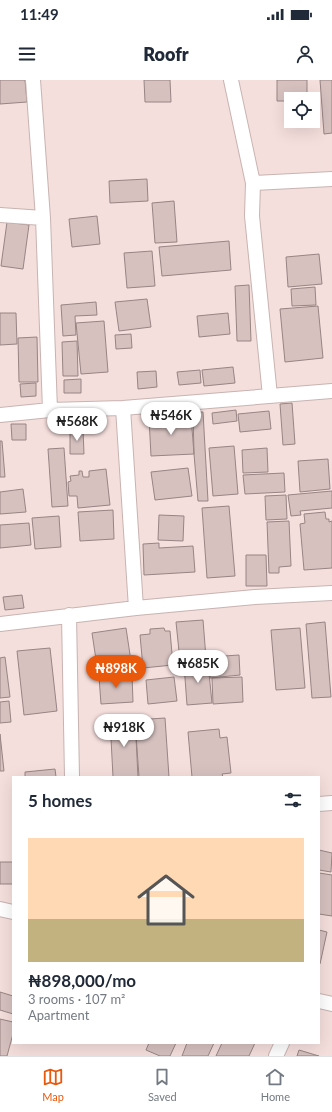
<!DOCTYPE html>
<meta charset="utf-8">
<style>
body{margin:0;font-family:Lato,sans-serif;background:#f6f6f7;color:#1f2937;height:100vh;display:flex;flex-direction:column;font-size:15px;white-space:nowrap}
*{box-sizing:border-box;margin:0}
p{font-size:13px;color:#747a83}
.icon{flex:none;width:22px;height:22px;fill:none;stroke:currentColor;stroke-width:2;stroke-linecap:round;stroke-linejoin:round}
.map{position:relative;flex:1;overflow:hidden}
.drawer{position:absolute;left:12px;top:696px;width:308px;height:268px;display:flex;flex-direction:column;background:#fff;border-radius:0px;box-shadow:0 4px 16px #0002}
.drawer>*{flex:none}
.buttons{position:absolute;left:284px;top:12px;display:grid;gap:8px}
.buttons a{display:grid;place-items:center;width:36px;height:36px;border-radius:0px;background:#fff;box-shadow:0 4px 16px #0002;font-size:20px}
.price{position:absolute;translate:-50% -34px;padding:0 9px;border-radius:14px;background:#fff;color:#222;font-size:13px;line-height:26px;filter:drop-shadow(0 1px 2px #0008)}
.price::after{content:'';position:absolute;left:50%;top:24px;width:12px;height:9px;margin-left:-6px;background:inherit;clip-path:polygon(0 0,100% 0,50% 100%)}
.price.active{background:#ea580c;color:#fff}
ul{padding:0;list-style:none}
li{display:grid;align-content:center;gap:8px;height:212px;padding:0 16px}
li span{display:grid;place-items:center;height:124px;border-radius:0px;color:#555}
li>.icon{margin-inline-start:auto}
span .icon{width:72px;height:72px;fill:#fffc;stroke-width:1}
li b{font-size:17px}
h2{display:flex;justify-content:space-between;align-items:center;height:48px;padding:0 16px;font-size:17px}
.status{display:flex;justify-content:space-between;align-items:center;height:28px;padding:0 20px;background:#fff;direction:ltr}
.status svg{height:11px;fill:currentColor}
header{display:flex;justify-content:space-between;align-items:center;height:52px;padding:0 16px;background:#fff;font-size:18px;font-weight:800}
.tabs{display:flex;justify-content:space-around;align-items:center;height:56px;border-top:1px solid #e0e1e3;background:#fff;font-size:11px;color:#747a83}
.tabs a{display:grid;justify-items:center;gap:2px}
.tabs .active{color:#ea580c}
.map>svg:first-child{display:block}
.building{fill:#d6c1bf;stroke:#988483}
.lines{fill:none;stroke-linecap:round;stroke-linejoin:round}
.street-casing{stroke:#c8b3b1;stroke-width:16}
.street{stroke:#fff;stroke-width:14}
</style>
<div class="status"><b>11:49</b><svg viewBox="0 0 49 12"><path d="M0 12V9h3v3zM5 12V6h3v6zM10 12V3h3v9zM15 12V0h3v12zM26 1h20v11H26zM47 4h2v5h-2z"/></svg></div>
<header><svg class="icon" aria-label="menu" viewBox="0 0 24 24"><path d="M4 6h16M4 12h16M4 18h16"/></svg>Roofr<svg class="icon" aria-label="person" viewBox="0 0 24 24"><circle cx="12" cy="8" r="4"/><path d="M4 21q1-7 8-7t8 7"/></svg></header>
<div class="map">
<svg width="332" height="976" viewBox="0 0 332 976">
<rect width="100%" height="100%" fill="#f5dfdd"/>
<path class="building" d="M0,0H25L27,22L0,24Z
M144,0H170L171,22H145Z
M277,0H307V19H291V21H277Z
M320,0H332V53L324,54Z
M147,99L148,121L110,123L109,101Z
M174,121L177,162L155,163L152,123Z
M97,136L100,164L72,167L69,139Z
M7,142L29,145L23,189L1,186Z
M229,161L231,190L162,196L159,167Z
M152,171L155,206L127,208L124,173Z
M319,174L322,204L288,207L286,177Z
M249,205L251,261H237L235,206Z
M315,207L316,225L292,226L291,209Z
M147,219L151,247L119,251L115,222Z
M96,222L97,235L75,236L76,255L63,256L61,225Z
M318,226L323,278L285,282L280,229Z
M0,233H16L17,264L0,265Z
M228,233L230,254L199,257L197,236Z
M104,241L108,292L81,294L76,243Z
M131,254L132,268L116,269L115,255Z
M37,257L38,302H19L18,258Z
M77,261L78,296H63L62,262Z
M233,287L235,303L204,306L202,290Z
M200,290L201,303L179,305L177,292Z
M156,291L157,307L138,309L137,292Z
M81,299V313H64V300Z
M36,303V316L21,317L20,304Z
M292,323L295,364L283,365L280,324Z
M236,330L237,341L213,344L212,333Z
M269,331L271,349L240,352L238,334Z
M193,332H203L208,421H198L194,374Z
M191,336L194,374L151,376L149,338Z
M11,344H26V360H12Z
M70,350H83L84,374H70Z
M0,361H2L5,397H0Z
M234,366L238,414L213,416L209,368Z
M64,368L68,426L52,427L48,369Z
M267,368L268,392L243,393L242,370Z
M328,379L330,409L300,412L298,381Z
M188,388L192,416L155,420L151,392Z
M106,389L110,425L78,428L77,416H69L68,402L71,401L70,396L79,395V391H82L83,397H89V391Z
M284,393L285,412L245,414L243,395Z
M23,409L26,432L0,434V412Z
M332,411V428L300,431L301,435L291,436L288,415Z
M286,415L287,439L266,440L265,416Z
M229,426L235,496L207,498L202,428Z
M113,430L114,459L80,461L78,432Z
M325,432L326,439H329V442L332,441V488L304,490L300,444L305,443L304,434Z
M159,435L184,436L183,461L158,460Z
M59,436L61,467L35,469L32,438Z
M289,441L291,486L279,487V493H269L267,442Z
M29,443L31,465L0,468V445Z
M159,463V468L193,466L195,492L144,495L143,464Z
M246,475H266L267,506H246Z
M22,515L24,528L5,530L3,517Z
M203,540L206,578L180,581L176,542Z
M325,542L331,617L312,618L306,544Z
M126,548L132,588L98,593L92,553Z
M164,548L165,551H170L173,585L143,588L140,555L150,554V549Z
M300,548L305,608L276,610L271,550Z
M50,568L57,631L24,635L17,571Z
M239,575L240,595L210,598V577Z
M5,577L10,617L0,618V578Z
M208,583L212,623L187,625L184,585Z
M132,595L133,622L101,624L99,597Z
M174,597L177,621L148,624L146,600Z
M242,597L243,622L213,624L212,598Z
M9,621L11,642L0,643V622Z
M135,638L138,697H113L110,639Z
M165,638L169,697H139L135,640Z
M219,649L220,658L227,657L231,693L222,694L223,697H192L188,652Z
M0,654L4,691H0Z
M55,689L56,697H25V692Z
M319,770L332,773L331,792L319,790Z
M0,782H13V804H0Z
M319,793L332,795V836L319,834Z
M319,850L327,852L320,884L319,883Z
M0,912L13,916V934L0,930Z
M0,939L13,942V954L7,976H0Z
M149,963H176L170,976H160L146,970Z
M187,963H214L208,976H182Z
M222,963H255L249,976H216Z
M299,970L319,976H297Z"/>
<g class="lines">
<defs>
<path id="street" d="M33,0L43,138L50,330
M231,0L253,103L252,136L270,316
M253,103L332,99
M0,135L43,138
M123,328L136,528
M0,335L50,330L123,328L332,311
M69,535L72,697
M0,544L136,528L255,517L332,513
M319,724L332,723
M0,829L13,832
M319,921L332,924
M276,976L282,963"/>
</defs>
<use href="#street" class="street-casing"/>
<use href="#street" class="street"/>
</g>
</svg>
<div class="buttons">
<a><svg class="icon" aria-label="locate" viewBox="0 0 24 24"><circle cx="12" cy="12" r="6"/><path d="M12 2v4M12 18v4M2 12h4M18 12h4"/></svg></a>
</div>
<b class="price" style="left:171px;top:356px">₦546K</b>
<b class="price" style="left:77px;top:362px">₦568K</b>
<b class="price" style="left:198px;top:604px">₦685K</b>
<b class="price active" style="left:116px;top:609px">₦898K</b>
<b class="price" style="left:124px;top:668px">₦918K</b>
<section class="drawer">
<h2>5 homes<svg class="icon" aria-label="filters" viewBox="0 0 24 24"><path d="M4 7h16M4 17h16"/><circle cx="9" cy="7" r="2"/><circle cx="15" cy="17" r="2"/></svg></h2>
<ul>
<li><span style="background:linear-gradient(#ffd9b3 65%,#c2b280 0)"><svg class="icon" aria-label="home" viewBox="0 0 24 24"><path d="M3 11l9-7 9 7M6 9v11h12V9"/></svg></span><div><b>₦898,000/mo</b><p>3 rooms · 107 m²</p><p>Apartment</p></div></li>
</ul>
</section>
</div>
<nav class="tabs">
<a class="active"><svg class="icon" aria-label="map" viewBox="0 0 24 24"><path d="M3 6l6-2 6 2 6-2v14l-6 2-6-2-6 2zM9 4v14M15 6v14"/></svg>Map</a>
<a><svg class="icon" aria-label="saved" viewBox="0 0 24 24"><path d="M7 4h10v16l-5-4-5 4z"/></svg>Saved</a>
<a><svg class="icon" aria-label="home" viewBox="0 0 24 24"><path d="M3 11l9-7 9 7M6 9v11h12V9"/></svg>Home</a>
</nav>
